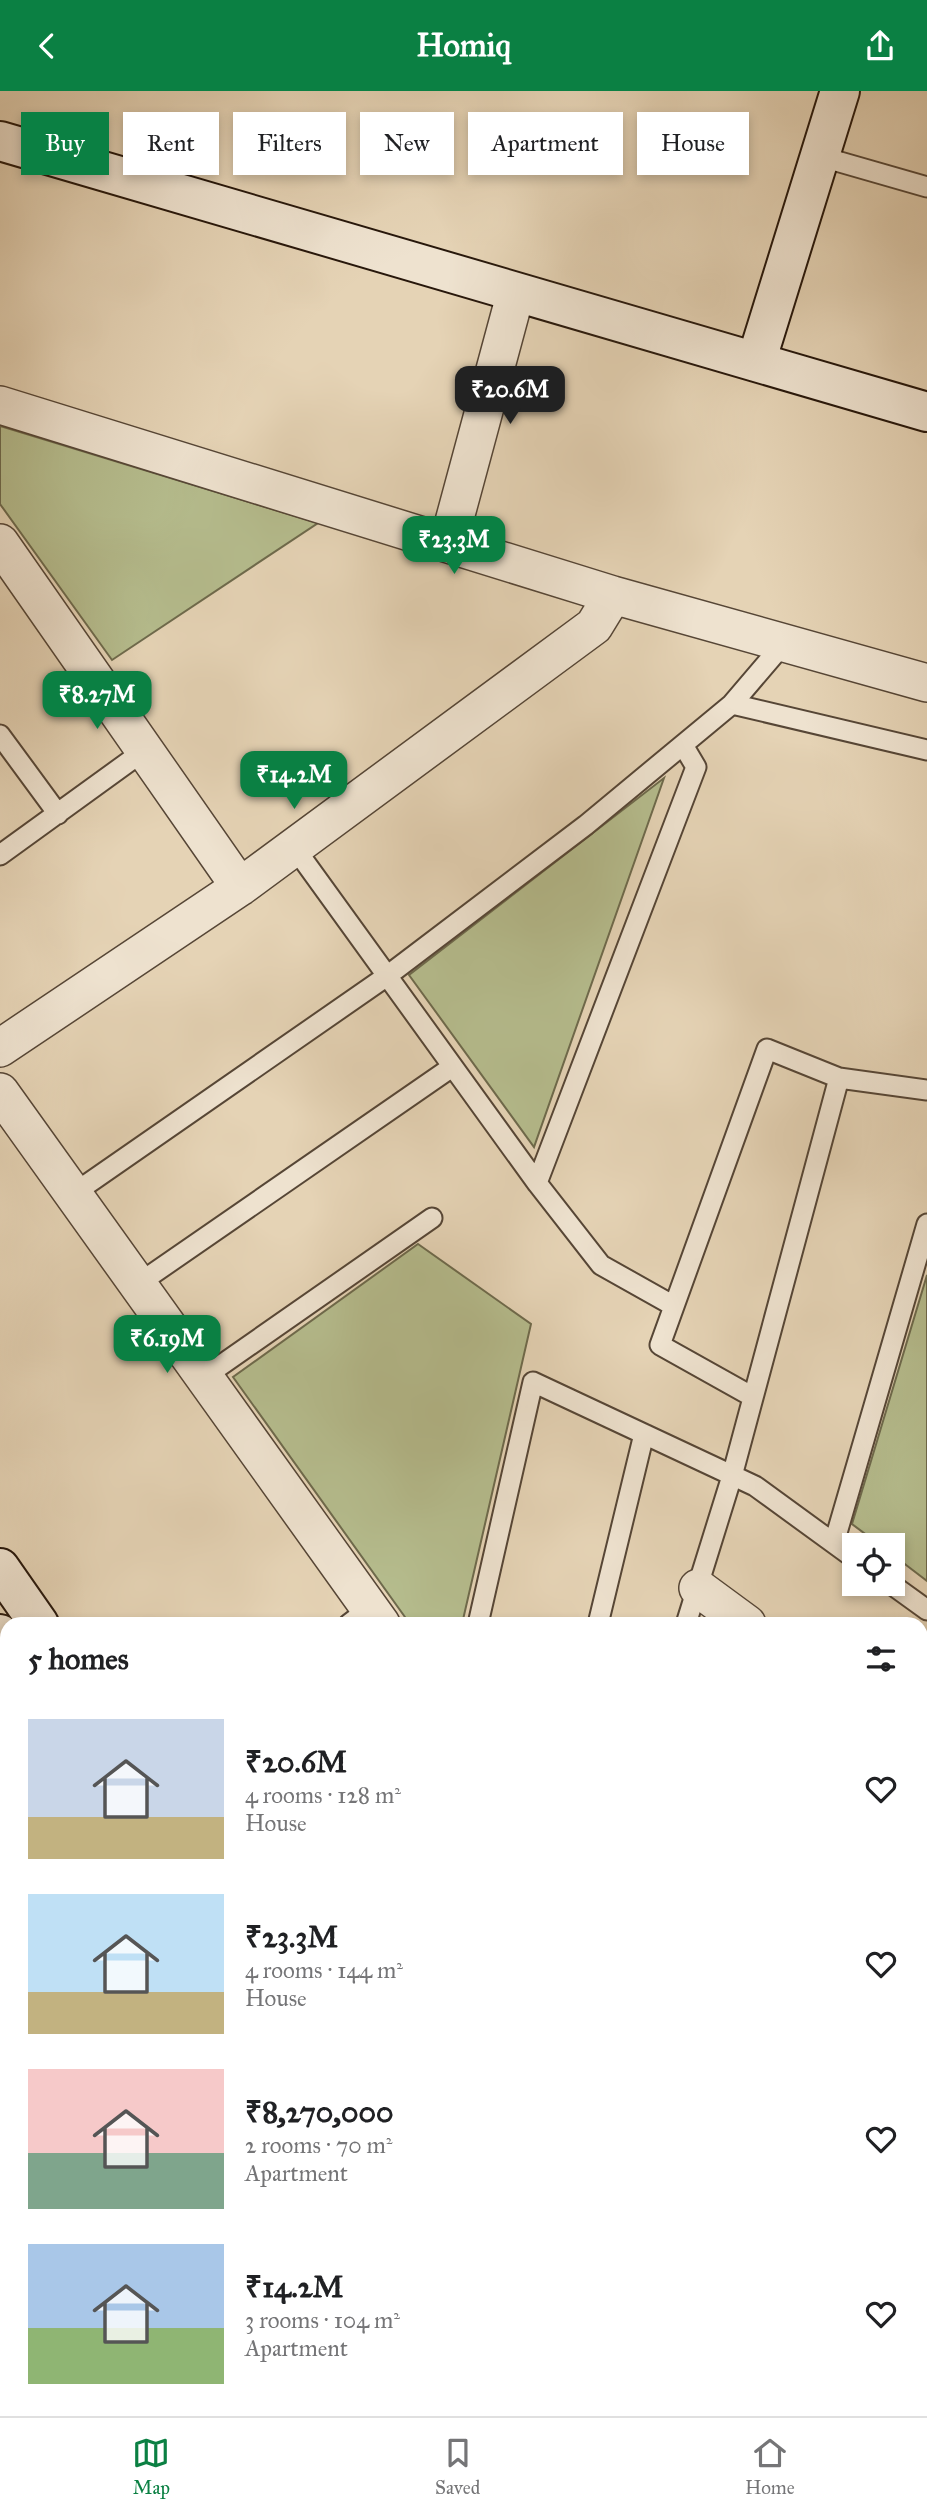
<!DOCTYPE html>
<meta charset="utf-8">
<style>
body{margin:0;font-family:"IM FELL Great Primer",serif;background:#f6f6f6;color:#202124;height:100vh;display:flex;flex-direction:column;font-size:26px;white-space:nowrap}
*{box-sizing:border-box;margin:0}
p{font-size:23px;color:#757577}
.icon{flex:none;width:38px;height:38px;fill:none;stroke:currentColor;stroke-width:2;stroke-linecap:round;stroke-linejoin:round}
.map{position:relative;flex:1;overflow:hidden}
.details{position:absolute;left:0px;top:1526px;width:928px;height:800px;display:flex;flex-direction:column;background:#fff;border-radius:21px 21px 0 0;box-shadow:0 4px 10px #0003}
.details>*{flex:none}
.guide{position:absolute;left:21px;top:21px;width:886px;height:63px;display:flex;gap:14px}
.tools{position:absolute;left:842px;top:1442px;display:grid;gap:14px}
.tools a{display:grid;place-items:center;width:63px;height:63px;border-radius:0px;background:#fff;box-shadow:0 4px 10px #0003;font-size:35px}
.price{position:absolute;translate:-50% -60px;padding:0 16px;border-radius:14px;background:#0b8043;color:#fff;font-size:23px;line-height:46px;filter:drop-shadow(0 2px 4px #0008)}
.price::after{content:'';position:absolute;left:50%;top:42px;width:21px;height:16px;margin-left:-10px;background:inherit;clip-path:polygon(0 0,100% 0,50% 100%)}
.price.current{background:#222;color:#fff}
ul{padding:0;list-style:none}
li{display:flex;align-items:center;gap:21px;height:175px;padding:0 28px}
li span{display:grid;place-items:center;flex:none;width:196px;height:140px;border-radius:0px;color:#555}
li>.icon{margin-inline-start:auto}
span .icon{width:84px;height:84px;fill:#fffc;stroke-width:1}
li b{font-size:30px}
h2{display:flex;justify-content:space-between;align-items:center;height:84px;padding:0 28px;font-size:30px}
.pill{padding:0 24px;border-radius:0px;background:#fff;box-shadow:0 4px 10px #0003;font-size:24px;line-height:63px}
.pill.current{background:#0b8043;color:#fff}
header{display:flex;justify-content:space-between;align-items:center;height:91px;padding:0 28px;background:#0b8043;color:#fff;font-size:32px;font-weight:800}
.dock{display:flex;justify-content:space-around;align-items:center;height:98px;border-top:2px solid #e0e0e0;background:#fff;font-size:19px;color:#757577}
.dock a{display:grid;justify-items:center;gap:4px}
.dock .current{color:#0b8043}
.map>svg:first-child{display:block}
.green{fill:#b5bc8d;stroke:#6e6a4c;stroke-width:2}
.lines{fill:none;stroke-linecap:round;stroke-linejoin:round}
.lane-casing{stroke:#564636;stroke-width:23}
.street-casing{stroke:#564636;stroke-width:40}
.secondary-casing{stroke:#27170b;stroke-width:42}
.lane{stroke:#eee2cf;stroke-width:19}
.street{stroke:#eee2cf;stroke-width:37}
.secondary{stroke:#eee2cf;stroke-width:38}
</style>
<header><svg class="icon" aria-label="back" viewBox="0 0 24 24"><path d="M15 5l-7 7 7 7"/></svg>Homiq<svg class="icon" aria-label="share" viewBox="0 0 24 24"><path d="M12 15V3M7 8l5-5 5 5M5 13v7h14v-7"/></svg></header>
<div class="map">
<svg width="927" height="2325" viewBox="0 0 927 2325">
<rect width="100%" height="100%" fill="#e5d3b5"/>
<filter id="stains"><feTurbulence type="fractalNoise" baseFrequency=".00286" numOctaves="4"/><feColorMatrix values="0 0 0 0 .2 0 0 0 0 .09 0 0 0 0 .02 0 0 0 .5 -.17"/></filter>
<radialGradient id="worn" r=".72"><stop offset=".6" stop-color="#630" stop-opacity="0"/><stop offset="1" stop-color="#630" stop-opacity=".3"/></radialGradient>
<path class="green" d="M0,335L318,432L112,569L0,413Z
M664,687L534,1056L409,884Z
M418,1153L531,1233L462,1533H410L233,1286Z
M927,1184V1490L893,1464L892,1454H880L852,1433Z
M921,1691L927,1696V1790L921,1797Z"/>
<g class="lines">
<defs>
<path id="lane" d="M819,65L927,96
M732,613L927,659
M0,644L58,723
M294,756L537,1092L601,1174L674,1215
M0,764L145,659
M537,1092L696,676L683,654
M73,1103L387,885L586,734L732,613L784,552
M138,1193L452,976
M204,1286L432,1127
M753,1306L660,1254L767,958L839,987L927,999
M834,1452L927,1133
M891,1493L927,1519
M349,1533L370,1517
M478,1533L533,1291L755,1395L854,1467
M598,1533L644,1343
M686,1533L732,1385L839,987"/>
<path id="street" d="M0,314L613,504L927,592
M0,452L240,796
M448,453L516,201
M0,957L240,796L594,535L613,504
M0,1001L381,1533
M698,1497L747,1533
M920,1660L927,1665
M0,1701L7,1711
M920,1825L927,1819
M0,2015L7,2010
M107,2319L112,2325
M60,2325L69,2319"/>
<path id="secondary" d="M0,50L927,321
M756,271L840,0
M0,1477L39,1533
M0,1543L7,1552
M0,1632L7,1629
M920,2173L927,2167
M591,2319L596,2325
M757,2325L764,2319"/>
</defs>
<use href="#lane" class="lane-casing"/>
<use href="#street" class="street-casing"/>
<use href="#secondary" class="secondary-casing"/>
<use href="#lane" class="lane"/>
<use href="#street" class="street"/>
<use href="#secondary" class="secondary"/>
</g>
<rect width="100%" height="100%" filter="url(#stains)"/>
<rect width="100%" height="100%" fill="url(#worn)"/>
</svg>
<div class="tools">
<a><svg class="icon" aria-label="locate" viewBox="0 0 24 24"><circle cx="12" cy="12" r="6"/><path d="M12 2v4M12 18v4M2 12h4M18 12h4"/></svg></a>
</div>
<b class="price current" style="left:510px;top:335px">₹20.6M</b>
<b class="price" style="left:454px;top:485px">₹23.3M</b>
<b class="price" style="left:97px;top:640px">₹8.27M</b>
<b class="price" style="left:294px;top:720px">₹14.2M</b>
<b class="price" style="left:167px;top:1284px">₹6.19M</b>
<div class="guide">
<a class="pill current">Buy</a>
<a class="pill">Rent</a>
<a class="pill">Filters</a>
<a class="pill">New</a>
<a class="pill">Apartment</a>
<a class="pill">House</a>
</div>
<section class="details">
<h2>5 homes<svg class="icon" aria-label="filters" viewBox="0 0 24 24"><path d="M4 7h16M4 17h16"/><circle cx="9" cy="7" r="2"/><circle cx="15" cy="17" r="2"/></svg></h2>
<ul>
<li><span style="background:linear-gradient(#c9d6e8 70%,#c2b280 0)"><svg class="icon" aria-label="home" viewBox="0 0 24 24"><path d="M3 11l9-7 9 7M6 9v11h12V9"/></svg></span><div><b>₹20.6M</b><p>4 rooms · 128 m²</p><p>House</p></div><svg class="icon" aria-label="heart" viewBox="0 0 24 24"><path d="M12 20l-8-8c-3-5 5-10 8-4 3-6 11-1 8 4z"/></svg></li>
<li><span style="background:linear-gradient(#bfe0f5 70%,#c2b280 0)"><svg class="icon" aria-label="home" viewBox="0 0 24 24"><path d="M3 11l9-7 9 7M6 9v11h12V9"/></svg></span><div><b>₹23.3M</b><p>4 rooms · 144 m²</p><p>House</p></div><svg class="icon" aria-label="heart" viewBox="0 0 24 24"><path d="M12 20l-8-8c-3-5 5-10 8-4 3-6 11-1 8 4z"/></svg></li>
<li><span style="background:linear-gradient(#f6c9c9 60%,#7fa58c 0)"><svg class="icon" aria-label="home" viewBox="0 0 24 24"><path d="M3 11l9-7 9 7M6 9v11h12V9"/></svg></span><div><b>₹8,270,000</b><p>2 rooms · 70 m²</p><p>Apartment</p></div><svg class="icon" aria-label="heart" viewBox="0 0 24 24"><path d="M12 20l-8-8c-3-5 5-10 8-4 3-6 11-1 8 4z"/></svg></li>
<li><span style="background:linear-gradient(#a9c7e8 60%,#8fb573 0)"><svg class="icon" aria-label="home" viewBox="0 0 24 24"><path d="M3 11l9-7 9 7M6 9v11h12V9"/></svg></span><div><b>₹14.2M</b><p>3 rooms · 104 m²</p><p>Apartment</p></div><svg class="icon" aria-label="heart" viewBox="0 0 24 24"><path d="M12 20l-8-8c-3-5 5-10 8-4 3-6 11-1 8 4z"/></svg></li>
</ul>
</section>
</div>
<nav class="dock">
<a class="current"><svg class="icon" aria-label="map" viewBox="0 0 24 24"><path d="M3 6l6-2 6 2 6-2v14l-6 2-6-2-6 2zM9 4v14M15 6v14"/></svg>Map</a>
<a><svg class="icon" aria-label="saved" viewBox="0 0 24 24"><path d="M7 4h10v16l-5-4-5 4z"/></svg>Saved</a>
<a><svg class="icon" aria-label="home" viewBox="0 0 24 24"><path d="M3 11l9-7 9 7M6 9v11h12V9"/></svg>Home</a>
</nav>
